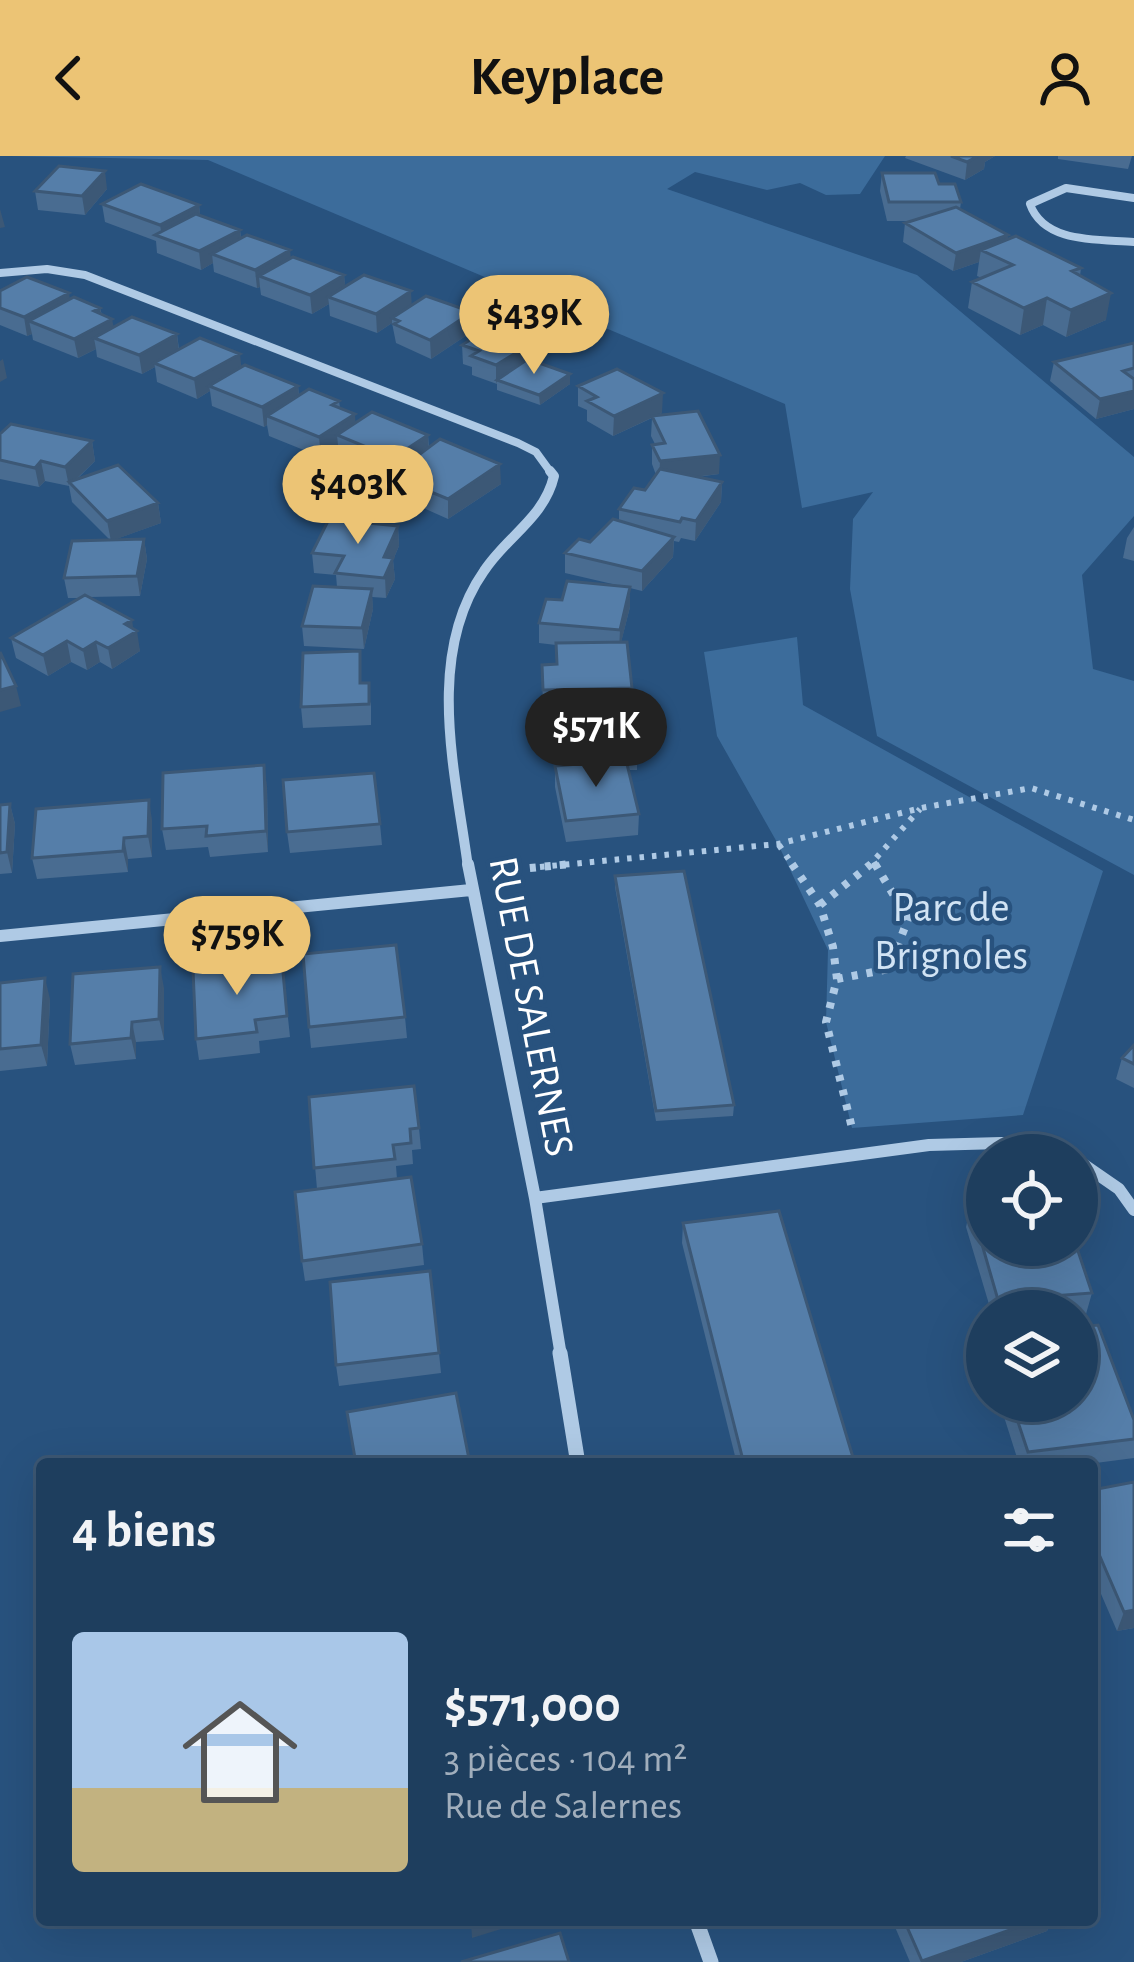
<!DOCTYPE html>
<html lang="fr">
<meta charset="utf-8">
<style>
body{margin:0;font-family:"Alegreya Sans",sans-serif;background:#2b4967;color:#f1f3f6;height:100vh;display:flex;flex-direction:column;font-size:45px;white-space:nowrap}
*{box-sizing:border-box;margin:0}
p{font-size:39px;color:#a1aebc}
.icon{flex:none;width:66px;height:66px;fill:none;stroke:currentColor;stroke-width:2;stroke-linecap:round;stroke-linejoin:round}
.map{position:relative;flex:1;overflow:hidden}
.side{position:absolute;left:36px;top:1302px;width:1062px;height:468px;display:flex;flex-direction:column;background:#1e3e5e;border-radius:12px;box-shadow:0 12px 48px #0002,0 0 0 3px #3c5773}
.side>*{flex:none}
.controls{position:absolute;left:966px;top:978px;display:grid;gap:24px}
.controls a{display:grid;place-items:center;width:132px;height:132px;border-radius:50%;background:#1e3e5e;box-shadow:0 12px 48px #0002,0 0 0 3px #3c5773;font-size:60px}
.price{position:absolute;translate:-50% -102px;padding:0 27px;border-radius:42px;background:#ecc475;color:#111;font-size:39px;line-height:78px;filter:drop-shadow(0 3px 6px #0008)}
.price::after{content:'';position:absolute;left:50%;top:72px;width:36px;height:27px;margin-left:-18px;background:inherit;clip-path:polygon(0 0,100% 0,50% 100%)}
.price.current{background:#222;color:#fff}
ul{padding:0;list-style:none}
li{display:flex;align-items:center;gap:36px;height:300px;padding:0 36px}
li+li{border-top:3px solid #3c5773}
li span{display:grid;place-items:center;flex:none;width:336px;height:240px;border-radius:12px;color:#555}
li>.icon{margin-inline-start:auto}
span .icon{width:144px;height:144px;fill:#fffc;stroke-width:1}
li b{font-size:51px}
h2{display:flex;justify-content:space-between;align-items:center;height:144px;padding:0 36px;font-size:51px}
header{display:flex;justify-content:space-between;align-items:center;height:156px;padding:0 36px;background:#ecc475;color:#111;font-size:54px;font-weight:700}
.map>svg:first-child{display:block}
.green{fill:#3c6c9b}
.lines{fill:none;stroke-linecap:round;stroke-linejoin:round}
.path-far1{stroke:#afcae5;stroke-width:6;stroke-dasharray:4.5 8;stroke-linecap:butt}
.path{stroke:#afcae5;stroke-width:8;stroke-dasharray:6 9;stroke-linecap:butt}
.street-far3{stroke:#afcae5;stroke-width:8}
.street-far2{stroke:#afcae5;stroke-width:10}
.street-far1{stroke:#afcae5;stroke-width:12}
.street{stroke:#afcae5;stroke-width:15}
.wall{fill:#496c91}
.shaded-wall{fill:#3c5876}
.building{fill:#557ea9;stroke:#3c5876;stroke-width:3}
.labels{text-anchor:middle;stroke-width:9;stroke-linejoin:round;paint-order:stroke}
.park-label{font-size:42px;fill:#d1e3f4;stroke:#28527e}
.street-label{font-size:42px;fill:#fff;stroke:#28527e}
</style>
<header><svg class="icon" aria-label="back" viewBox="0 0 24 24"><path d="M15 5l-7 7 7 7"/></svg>Keyplace<svg class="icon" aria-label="person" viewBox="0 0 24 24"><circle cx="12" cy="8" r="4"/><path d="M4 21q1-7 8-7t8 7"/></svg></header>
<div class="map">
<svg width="1134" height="1806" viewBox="0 0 1134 1806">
<rect width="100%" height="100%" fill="#28527e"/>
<path class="green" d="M10,0H885L860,38L826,39L800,27L767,34L695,16L667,33L917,119L1134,301V360L1082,419L1093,513L1134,525V719L877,580L850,433L853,363L873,336L802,352L785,248L208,4Z
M797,481L803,549L1103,715L1023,959L852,972L826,866L828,794L778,688L717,580L704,496Z"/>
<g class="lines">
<path class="path-far1" d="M779,689L794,711
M874,706L877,711
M540,711L778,688L921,652L1031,632L1134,664
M868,711L920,653"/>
<path class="path" d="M792,708L820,749L833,791L837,823L826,866L852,972
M500,715L571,708
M820,749L871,708
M837,823L889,813L908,763L875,708"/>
<path class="street-far3" d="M1134,42L1066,32L1030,48C1044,88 1099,83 1134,86
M0,117L47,113L85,119L518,287L536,296L552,318"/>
<path class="street-far2" d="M468,711C455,615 425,499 484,415C507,380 544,362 554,320L550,315"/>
<path class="street-far1" d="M468,708L535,1042L561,1200
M0,780L471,734
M1077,1004L1119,1033L1134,1054
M535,1042L929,989L1001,987L1065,999"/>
<path class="street" d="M560,1197L578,1308
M696,1764L711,1806"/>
</g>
<path class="wall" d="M906,0H995L985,6L984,13L965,24L905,2Z
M1058,0H1132L1128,13L1058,3Z
M882,17L939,28L961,46L960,53L1008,79L1007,83L1081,112L1080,120L1106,164L1066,181L1043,169L1020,179L968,152L972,126L982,122L977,120L979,106L953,115L903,86L905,67L914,65H887L880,35Z
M107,33L85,59L38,54L35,35Z
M102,48L199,49L200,59L240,74L241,82L291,102L344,119L345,131L412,149L473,175L431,203L396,187L392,167L377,177L330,160L329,148L312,158L261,139L260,131L257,132L214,116L213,107L201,114L157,97L156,85L105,66Z
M0,135L70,144L100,152L102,159L114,171L177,178L179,193L298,230L299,240L339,245L340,252L356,267L428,279L429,291L501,328L448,363L410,346V336L402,332L401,317L394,322L339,299L338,289L321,301L269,280L267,269L264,271L212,250L210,235L197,243L157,226L155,211L142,218L97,201L96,193L78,202L33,184L32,178L27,180L0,169Z
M1134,187V253L1096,263L1050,225L1054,206Z
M462,189L542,200L533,205L570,228L540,249L497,234V228L472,219V211L463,208Z
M578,230L662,257L656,260L719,318L697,321L722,326L721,346L695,385L681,382L679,386L674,385L673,401L642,435L630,432V451L621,486L632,532L631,545L637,593V614H628L639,658L638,679L566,686L555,631V610L563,609L562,574H565V554H543L542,509L556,508V489L539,487V467L562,444L621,430L565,417V397L590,386L619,365V353L645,334L656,319L652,308V289L655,288L651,280L652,262L613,280L587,265V254L578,250Z
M0,278L92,285L95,305L76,324L158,347L161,367L113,384L144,383L147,403L140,440L90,441L133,473L140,495L112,513L100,506L87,514L71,506L48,520L16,502L11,482L80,442H68L64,422L110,384L72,346L69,330L45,325L39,331L0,323Z
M398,370L399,390L393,404L395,423L386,442L372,441L373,453L364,493L304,490L302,470L337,431L336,419L314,417L312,397Z
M1134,371V405L1123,402L1127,382Z
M362,527L371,548V569L303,572L301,551Z
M267,630L268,696L210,701L208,691L166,694L162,673Z
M10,648L15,668L12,717L0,718V649Z
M152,664V701L128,703V716L37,723L32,702Z
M380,668L382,689L290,697L287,676Z
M615,720L734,949L733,960L656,965L615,731Z
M282,805L290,881L259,885L260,897L199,904L196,883Z
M0,827L50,843L47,910L0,915Z
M164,832V884L136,886V903L75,909L70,888Z
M405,861L407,882L311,892L309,871Z
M1134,889V932L1116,923L1122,902Z
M309,941L419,972L421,993L412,994L413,1008L396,1010L397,1023L422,1088L424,1109L305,1125L302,1105L317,1033Z
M971,1050L1092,1137L1086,1158H1077V1155H991L966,1071Z
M683,1067L855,1308H737L682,1087Z
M439,1197L441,1217L339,1230L336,1209Z
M999,1245H1077L1134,1264V1302L1088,1308H1019Z
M1134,1326V1472L1117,1475L1092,1417V1334Z
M892,1764H1052L1047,1775L961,1806H910Z"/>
<path class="shaded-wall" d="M977,0H995L985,6L984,13L965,24L967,6Z
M105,15L107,33L85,59L82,40Z
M199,49L201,67L162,81L160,69Z
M0,53L5,71L0,72Z
M240,74L242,92L212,98L213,107L201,114L199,95Z
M1008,79L1005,98L981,94L979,106L953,115L956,97Z
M290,94L292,113L259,120L260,131L257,132L255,114Z
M344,119L346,138L328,141L329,148L312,158L310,139Z
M411,135L412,154L392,162V167L377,177L376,158Z
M69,137L72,156L29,165L32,178L27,180L24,161Z
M1111,137L1106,164L1066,181L1071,154Z
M1047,142L1043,169L1020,179L1024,152Z
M100,152L103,168L112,163L116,182H94L96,193L78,202L74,183L94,155Z
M472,156L473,175L431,203L430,184Z
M177,178L179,197L154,207L155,211L142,218L139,199Z
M542,181V200L501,225L497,224L496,229V209Z
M240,198L242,217L209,230L210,235L197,243L194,223Z
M3,203L7,222L0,226V205Z
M570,218V228L540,249L539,239Z
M298,230L300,249L267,260V269L264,271L262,251Z
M1134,235V253L1096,263L1100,243Z
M663,237L662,257L613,280L614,260Z
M355,258L356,277L337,279L338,289L321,301L319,281Z
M428,279L429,298L400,313L401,317L394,322L393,302Z
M92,285L95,305L71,328L69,326V330L65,311Z
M720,299L719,318L659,325L660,305Z
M41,305L45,325L39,331L35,312Z
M500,308L501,328L448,363V343Z
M722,326L721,346L695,385L696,365Z
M158,347L161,367L111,385L107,365Z
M398,370L399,390L393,404L395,423L386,442L384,401Z
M674,381L673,401L642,435V415Z
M144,383L147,403L140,440L137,420Z
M630,431V451L619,495L620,474Z
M372,433L373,453L364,493L362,472Z
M132,464L134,477L137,475L140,495L112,513L108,492L125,468Z
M67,485L71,506L48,520L43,499Z
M96,486L100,506L87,514L83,494Z
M16,530L21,550L0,556V534Z
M264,609L267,630L268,696L266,675Z
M149,644L152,664V701L148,680Z
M10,648L15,668L12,717L7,696Z
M124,682L128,703V716L123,695Z
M160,811L164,832V884L159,863Z
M45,822L50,843L47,910L41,889Z
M132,866L136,886V903L131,882Z
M1134,1454V1472L1117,1475L1124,1456Z
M474,1764H530L472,1782L471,1765Z
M1038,1764H1052L1047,1775L961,1806H922Z"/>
<path class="building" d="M951,0H978L967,6Z
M59,10L105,15L82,40L35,35Z
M882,17H935L939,28H955L961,46H889Z
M141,28L199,49L160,69L102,48Z
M956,51L1008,79L956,97L905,67Z
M196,58L240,74L199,95L155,79Z
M247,79L290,94L255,114L212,98Z
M1016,80L1081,112L1072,115L1111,137L1071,154L1047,142L1024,152L972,126L1013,109L981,94Z
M293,101L344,119L310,139L259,120Z
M364,119L411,135L376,158L328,141Z
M27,121L69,137L24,161L0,152V135Z
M426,140L472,156L430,184L394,168L399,165L392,162Z
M74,141L100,152L94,155L112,163L74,183L29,165Z
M132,161L177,178L139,199L94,182Z
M500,165L542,181L496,209L471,200L479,195L462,189Z
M200,182L240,198L194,223L154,207Z
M1134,187V212L1123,215L1134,223V235L1100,243L1054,206Z
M528,203L570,218L539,239L497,224Z
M245,209L298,230L262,251L209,230Z
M617,213L663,237L614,260L587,245L597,241L578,230Z
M309,233L339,245L332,249L355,258L319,281L267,260Z
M698,255L720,299L660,305L652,289L665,287L652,260Z
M372,256L428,279L393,302L337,279Z
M11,268L92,285L65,311L41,305L35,312L0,304V278Z
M440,283L500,308L448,343L409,327L419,321L400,313Z
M118,309L158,347L107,365L69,326Z
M660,313L722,326L696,365L682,362L680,366L619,353L634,332L645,334Z
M329,363L398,370L384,401L393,402L384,422L335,417L344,400L312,397Z
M613,363L674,381L642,415L565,397L579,383L590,386Z
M144,383L137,420L64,422L72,385Z
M567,425L630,431L620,474L539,467L546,443L562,444Z
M313,430L372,433L362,472L302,470Z
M85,439L132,464L125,468L137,475L108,492L96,486L83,494L67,485L43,499L11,482Z
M627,486L632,532L543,534L542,509L557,508L556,487Z
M360,495V527H369V548L301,551L303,497Z
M0,496L16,530L0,534Z
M634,545L637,593L564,595L562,574H567L565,548Z
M626,604L639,658L566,665L555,610Z
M264,609L266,675L206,680L207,670L162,673L163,617Z
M374,617L380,668L287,676L283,624Z
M149,644L148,680L124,682L123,695L32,702L36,653Z
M10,648L7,696L0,697V649Z
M684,715L734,949L656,955L615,720Z
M396,789L405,861L309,871L303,798Z
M282,805L287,860L255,864L257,876L196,883L193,814Z
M160,811L159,863L132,866L131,882L70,888L73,818Z
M45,822L41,889L0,893V827Z
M1134,889V908L1122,902Z
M414,930L419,972L410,973L411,987L393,989L395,1003L314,1012L309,941Z
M411,1021L422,1088L302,1105L295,1036Z
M987,1049V1089H1076L1092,1137L998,1144L971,1050Z
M779,1055L855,1308H744L683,1067Z
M430,1115L439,1197L336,1209L330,1126Z
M1098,1169L1134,1264V1283L1028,1296L1011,1245H1077V1171Z
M456,1237L470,1308H356L347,1256Z
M1134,1326V1454L1124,1456L1092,1382V1334Z
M904,1764H1038L922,1805Z
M560,1777L569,1806H461Z"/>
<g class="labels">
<g class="park-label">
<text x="951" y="765">Parc de<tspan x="951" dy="48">Brignoles</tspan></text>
</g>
<g class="street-label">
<text transform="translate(533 850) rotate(79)" y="15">RUE DE SALERNES</text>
</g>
</g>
</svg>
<div class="controls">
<a><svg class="icon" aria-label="locate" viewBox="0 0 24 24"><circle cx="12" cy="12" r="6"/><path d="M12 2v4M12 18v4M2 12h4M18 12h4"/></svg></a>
<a><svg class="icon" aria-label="layers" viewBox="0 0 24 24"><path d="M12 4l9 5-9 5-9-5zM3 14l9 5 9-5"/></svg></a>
</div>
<b class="price" style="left:534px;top:221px">$439K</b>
<b class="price" style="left:358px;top:391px">$403K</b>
<b class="price current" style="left:596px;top:634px">$571K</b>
<b class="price" style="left:237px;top:842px">$759K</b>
<section class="side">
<h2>4 biens<svg class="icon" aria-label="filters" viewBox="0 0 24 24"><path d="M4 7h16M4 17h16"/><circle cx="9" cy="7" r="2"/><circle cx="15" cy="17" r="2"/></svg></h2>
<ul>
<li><span style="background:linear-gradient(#a9c7e8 65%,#c2b280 0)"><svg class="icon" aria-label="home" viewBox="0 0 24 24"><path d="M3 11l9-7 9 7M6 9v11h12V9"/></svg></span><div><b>$571,000</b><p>3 pièces · 104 m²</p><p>Rue de Salernes</p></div></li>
</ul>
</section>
</div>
